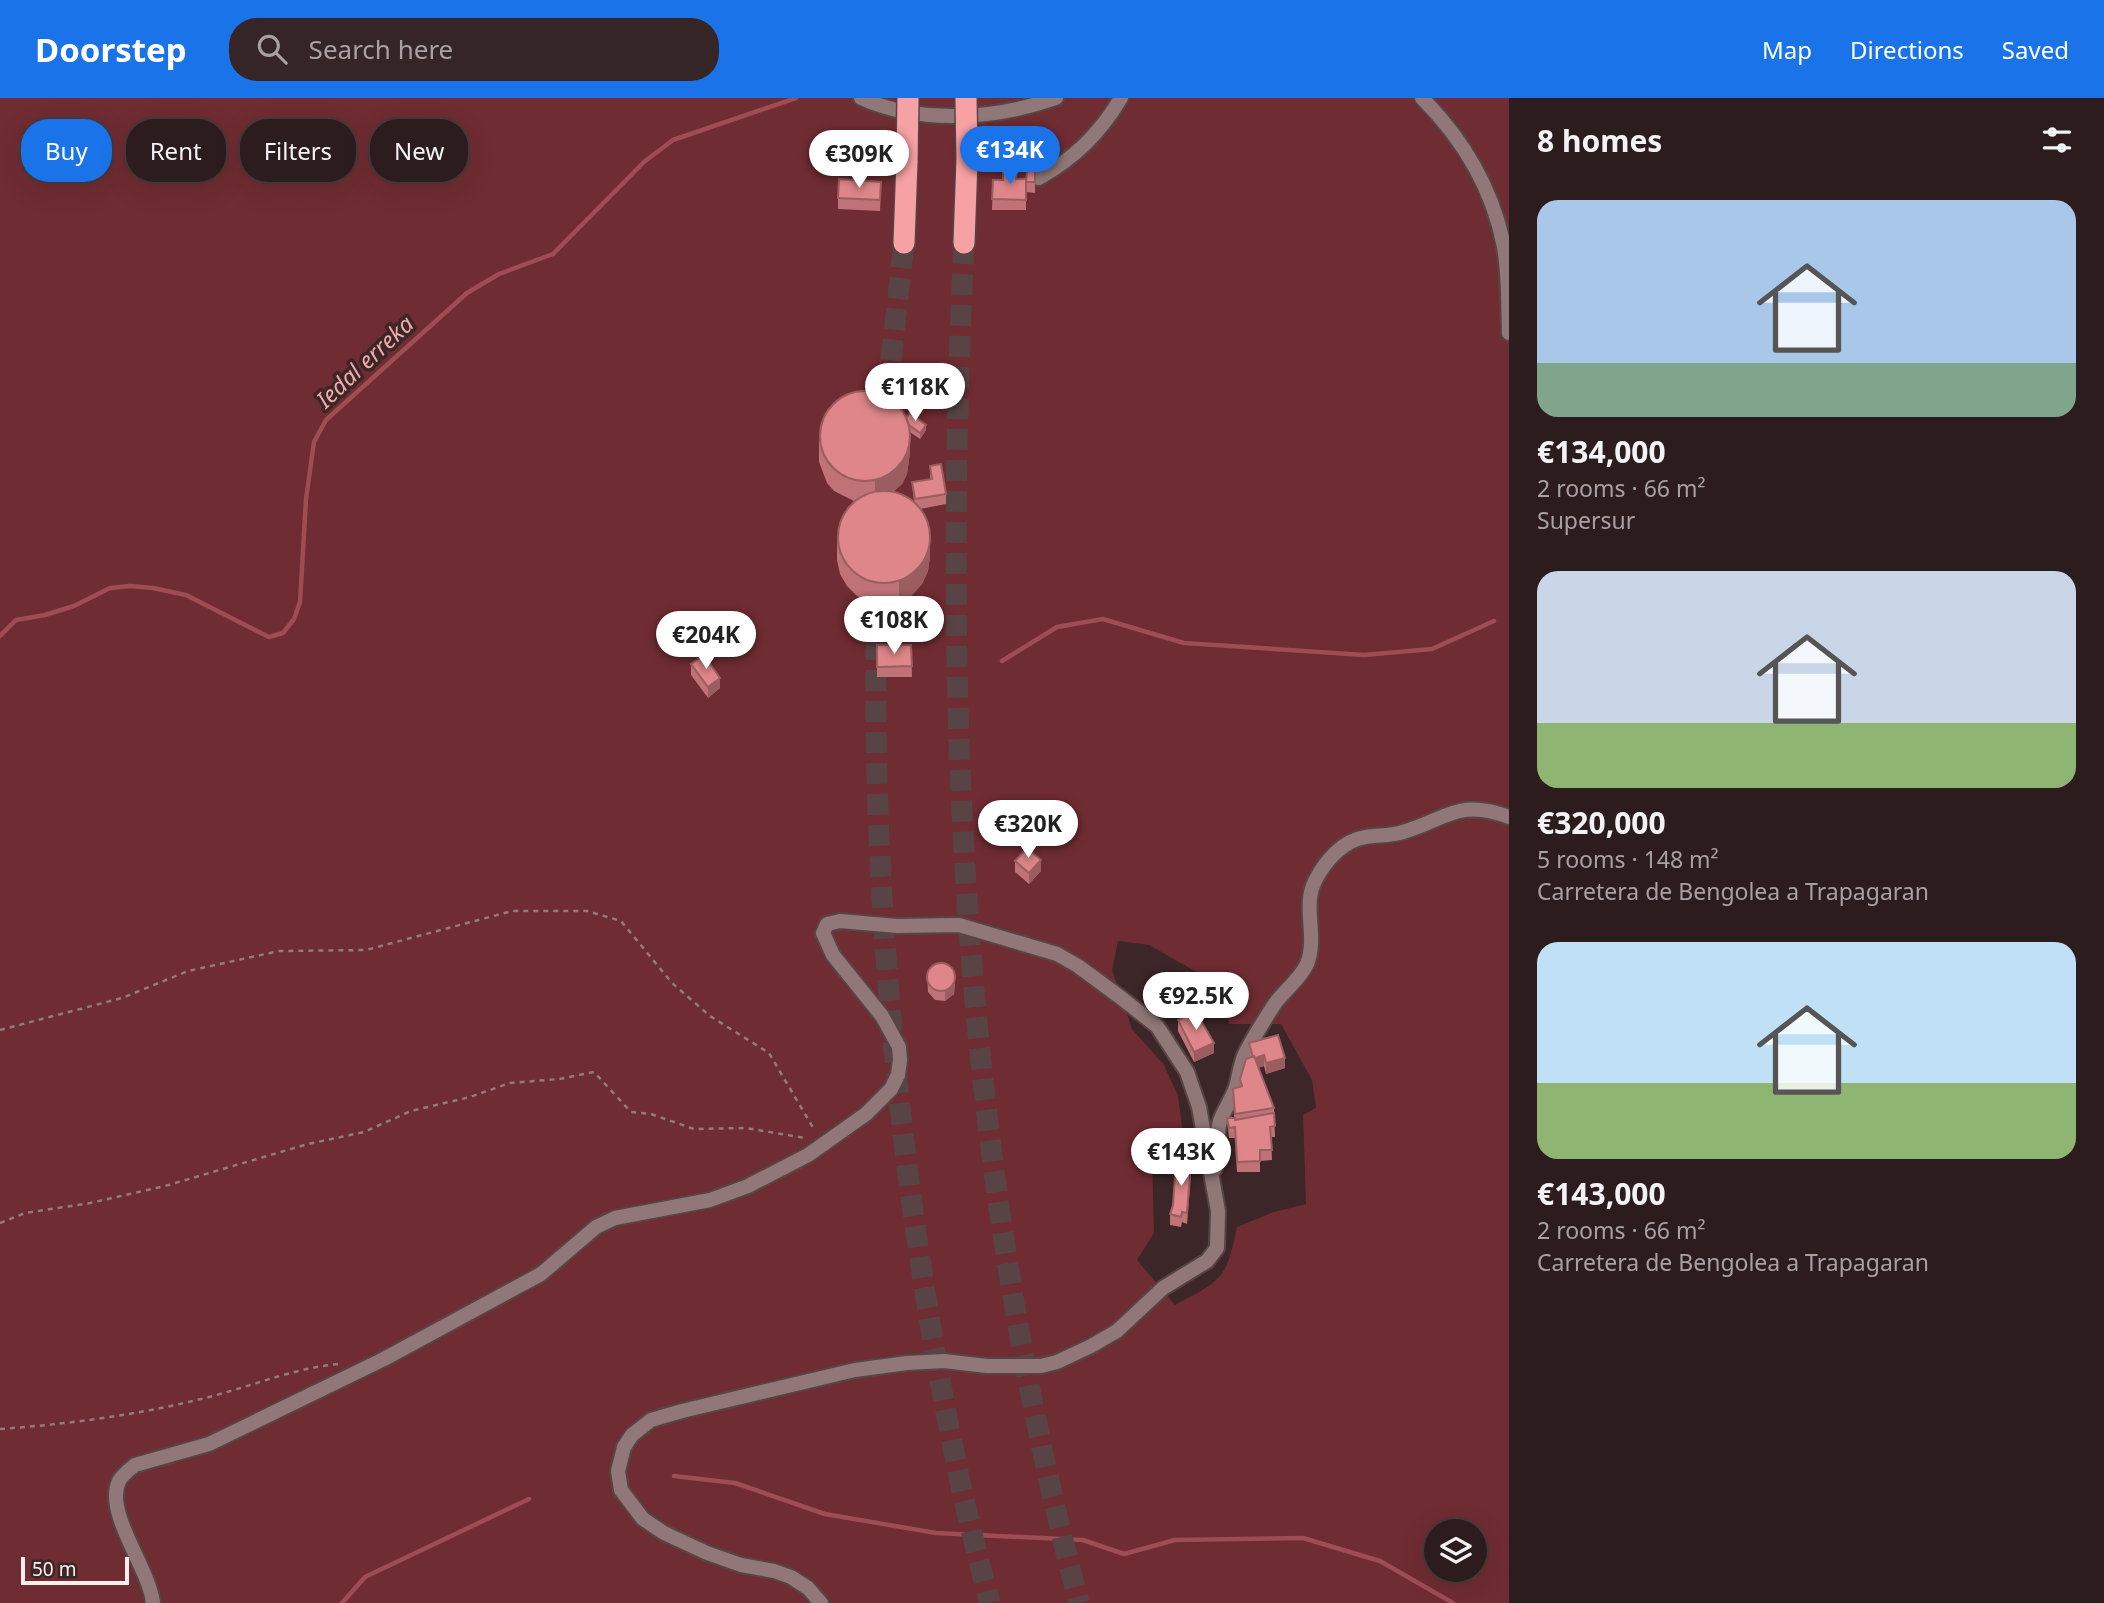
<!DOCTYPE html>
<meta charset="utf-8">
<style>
body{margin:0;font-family:"Noto Sans",sans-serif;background:#352526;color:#f1f3f6;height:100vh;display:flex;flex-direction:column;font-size:26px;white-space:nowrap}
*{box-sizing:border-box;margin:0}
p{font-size:23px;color:#a7a1a4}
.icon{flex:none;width:38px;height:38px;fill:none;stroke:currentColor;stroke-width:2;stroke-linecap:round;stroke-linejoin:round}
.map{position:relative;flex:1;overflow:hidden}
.side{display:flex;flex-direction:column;background:#2d1c1d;width:595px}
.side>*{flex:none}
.guide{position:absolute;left:21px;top:21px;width:665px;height:63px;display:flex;gap:14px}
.tools{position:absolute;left:1424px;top:1421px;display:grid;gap:14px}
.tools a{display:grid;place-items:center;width:63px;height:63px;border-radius:50%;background:#2d1c1d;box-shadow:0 7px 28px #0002,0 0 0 2px #483a3b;font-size:35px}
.scale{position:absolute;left:21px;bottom:18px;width:108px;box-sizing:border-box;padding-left:7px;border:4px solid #fdeeee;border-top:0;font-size:19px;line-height:24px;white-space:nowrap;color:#fdeeee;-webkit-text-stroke:5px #3c2627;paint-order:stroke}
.price{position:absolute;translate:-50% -60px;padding:0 16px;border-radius:24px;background:#fff;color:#222;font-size:23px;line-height:46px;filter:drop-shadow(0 2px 4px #0008)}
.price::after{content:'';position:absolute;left:50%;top:42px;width:21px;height:16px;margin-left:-10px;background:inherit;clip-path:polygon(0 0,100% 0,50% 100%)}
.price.selected{background:#1a73e8;color:#fff}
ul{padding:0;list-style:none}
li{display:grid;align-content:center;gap:14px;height:371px;padding:0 28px}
li span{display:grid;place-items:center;height:217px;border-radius:21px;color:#555}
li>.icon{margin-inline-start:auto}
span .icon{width:126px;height:126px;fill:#fffc;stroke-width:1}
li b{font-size:30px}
h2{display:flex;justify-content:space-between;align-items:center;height:84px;padding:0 28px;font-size:30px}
.tag{padding:0 24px;border-radius:28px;background:#2d1c1d;box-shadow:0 7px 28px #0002,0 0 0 2px #483a3b;font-size:24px;line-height:63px}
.tag.selected{background:#1a73e8;color:#fff}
header{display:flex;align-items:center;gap:42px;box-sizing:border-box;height:98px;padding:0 35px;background:#1a73e8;color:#fff}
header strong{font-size:33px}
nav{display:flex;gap:38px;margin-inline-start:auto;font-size:24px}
.search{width:490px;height:63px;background:#352526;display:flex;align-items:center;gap:18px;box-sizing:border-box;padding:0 24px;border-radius:28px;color:#a7a1a4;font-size:26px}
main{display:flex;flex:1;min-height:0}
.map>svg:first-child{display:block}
.green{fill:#6f2c32;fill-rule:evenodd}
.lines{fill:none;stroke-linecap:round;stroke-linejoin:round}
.stream{stroke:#9f4d53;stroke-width:4.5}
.highway-tunnel{stroke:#594445;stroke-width:21;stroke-dasharray:21 10;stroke-linecap:butt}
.minor-casing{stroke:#574545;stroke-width:18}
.highway-casing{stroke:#574545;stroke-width:24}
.path{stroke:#8f7c7c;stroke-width:2.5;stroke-dasharray:5 5;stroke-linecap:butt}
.minor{stroke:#917777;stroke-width:14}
.highway{stroke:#f6a1a3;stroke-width:21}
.highway-bridge-casing{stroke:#574545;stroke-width:24;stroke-linecap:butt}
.highway-bridge{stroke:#f6a1a3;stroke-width:21}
.wall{fill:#bf7376}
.shaded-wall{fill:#9b5e60}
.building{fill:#de8689;stroke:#9b5e60;stroke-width:2}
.labels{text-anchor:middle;stroke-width:7;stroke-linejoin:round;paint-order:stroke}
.water-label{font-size:23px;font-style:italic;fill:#f1abac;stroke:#3c2627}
</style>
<header>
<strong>Doorstep</strong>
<div class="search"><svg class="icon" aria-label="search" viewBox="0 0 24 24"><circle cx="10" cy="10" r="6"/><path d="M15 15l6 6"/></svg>Search here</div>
<nav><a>Map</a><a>Directions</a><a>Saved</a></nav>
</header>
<main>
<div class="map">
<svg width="1509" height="1505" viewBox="0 0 1509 1505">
<rect width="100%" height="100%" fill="#3c2627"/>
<path class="green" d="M0,0H1509V1505H0ZM1118,843L1149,847L1223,889L1229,926H1281L1312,982L1316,1010L1303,1017L1306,1106L1274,1114L1237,1129C1226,1182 1222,1182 1175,1207L1137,1162L1154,1135L1152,1060L1183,1058V1036L1178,998L1164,967L1132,931L1112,872ZM1437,1433H1475V1472H1437Z"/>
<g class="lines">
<path class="stream" d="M0,538L16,522L45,517L74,508L110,490L130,488L153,490L186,497L269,539L283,535L294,521L300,504L306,401L314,344L326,322L467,195L499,176L553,156L644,64L673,42L796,0
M1002,563L1057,529L1103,521L1184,545L1364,557L1432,551L1494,523
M674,1378L735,1385L825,1416L936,1435L1083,1442L1124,1456L1175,1442L1303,1440L1380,1463L1453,1505
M342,1505L365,1479L529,1401"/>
<path class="highway-tunnel" d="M964,145C942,602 961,1061 1079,1505
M884,324L904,145
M878,479C870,693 885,909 914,1121C933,1251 955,1379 990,1505"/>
<defs>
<path id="minor" d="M861,0C920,27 996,21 1056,0
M1422,0C1463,41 1493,92 1504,149C1509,177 1508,207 1509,235
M1039,80C1075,60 1100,35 1121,0
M1215,1071C1217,1056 1216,1038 1220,1023C1224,1012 1232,1001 1236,989C1239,979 1240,968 1244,958C1252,941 1263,924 1274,907C1283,893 1299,883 1307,866C1318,839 1302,808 1315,783C1325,763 1343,742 1366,739C1378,737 1391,738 1403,734C1447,721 1459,700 1509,719
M153,1505C149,1469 104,1415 119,1383C123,1376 129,1372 135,1367L209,1346L384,1261L541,1176L596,1129L615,1120L710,1102L748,1088L808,1057L866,1016L891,991L898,977L900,962L899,949L882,918L833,857L823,835L827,826L840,823L897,828L959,827L1057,856L1078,868L1120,899L1157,928L1187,974L1199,1009L1218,1113L1217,1150L1207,1163L1163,1190L1117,1233L1091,1248L1057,1264L1041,1268H987L944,1263L907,1265L855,1272L682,1313L651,1322L632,1337L624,1349L618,1373L621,1392L643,1421L664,1435L707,1455L741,1467L774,1473L791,1479L808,1490L821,1505"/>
<path id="highway" d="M904,145L907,63
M964,145L967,62"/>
</defs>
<use href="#minor" class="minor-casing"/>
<use href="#highway" class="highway-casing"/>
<path class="path" d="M0,932L122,900L188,873L279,853L366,852L512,813H587L621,823L672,885L710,918L769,955L815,1033
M0,1125L25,1115L90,1105L165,1088L308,1046L364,1034L411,1013L470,999L510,985L559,981L594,974L631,1014L651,1016L694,1031L746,1030L805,1040
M0,1331C69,1326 138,1317 205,1300C250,1289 293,1270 339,1266"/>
<use href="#minor" class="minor"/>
<use href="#highway" class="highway"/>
<defs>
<path id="highway-bridge" d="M966,0L967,62
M907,63L908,0"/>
</defs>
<use href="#highway-bridge" class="highway-bridge-casing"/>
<use href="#highway-bridge" class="highway-bridge"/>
</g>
<path class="wall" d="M1027,73H1035V95L1026,94Z
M1017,81H1026V112H992L993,82Z
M881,94L880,113L838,111V100Z
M906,320L926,332L920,341L910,334V354L907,376L902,386L893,394L914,404L912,384L930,381V368L946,396V406L920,411L930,458L928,473L922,486L912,497L899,504L884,506L870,504L857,498L847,488L840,476L837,462V441L854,403L834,393L827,385L819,364V343Z
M877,547H911L912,579H877Z
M691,566L720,590L708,600L691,577Z
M1015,763L1041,773L1029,786L1015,774Z
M927,876L955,886L954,896L945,903L935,902L928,894Z
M1178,922L1214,955L1194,964L1178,933Z
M1249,945L1285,970L1266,976L1264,968L1258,970L1274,1010L1275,1039H1271L1272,1062L1260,1063V1074H1237L1235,1040H1229L1227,1020H1234L1233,991L1240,988V981L1250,960Z
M1191,1074L1187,1126L1182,1124L1181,1129L1170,1127V1116Z"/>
<path class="shaded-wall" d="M926,327V332L920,341V335Z
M910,333V354L907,376L902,386L885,400L875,404V382Z
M930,437V458L928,473L922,486L912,497L899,504V483Z
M720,580V590L708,600V589Z
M1041,762V773L1029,786V775Z
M955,876L954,896L945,903V892Z
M1214,945V955L1194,964V954Z
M1264,957V968L1254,971V960Z
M1285,960V970L1266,976V965Z
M1191,1064V1074L1187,1126V1115Z"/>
<path class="building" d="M1003,69H1017L1016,81H1026V102L992,101L993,82H1003Z
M1027,73H1035V84H1026Z
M839,81L881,84L880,102L838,100Z
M820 338a45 45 0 1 1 90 0a45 45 0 1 1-90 0Z
M910,315L926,327L920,335L909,327L906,320Z
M941,366L946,396L915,401L912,384L932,381L930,368Z
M838 439a46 46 0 1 1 92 0a46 46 0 1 1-92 0Z
M877,547H911L912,568L877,569Z
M704,557L720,580L708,589L691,566Z
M1027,750L1041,762L1029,775L1015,763Z
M927 879a14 14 0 1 1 28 0a14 14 0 1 1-28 0Z
M1196,914L1214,945L1194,954L1178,922Z
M1278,937L1285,960L1266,965L1264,957L1255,960L1253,959L1249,945Z
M1254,958L1274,1010L1235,1016L1233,991L1242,988L1240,981L1246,961Z
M1274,1015L1275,1028L1270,1029L1272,1052H1260V1063L1237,1064L1235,1029L1229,1030L1227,1020H1235V1022Z
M1176,1063L1191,1064L1187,1115L1182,1114L1181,1119L1170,1116L1173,1107Z"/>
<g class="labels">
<g class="water-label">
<text transform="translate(365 264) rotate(-43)" y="8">Iedal erreka</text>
</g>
</g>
</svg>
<div class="tools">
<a><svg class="icon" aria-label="layers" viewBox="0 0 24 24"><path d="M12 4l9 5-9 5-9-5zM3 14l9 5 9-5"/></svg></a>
</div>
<div class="scale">50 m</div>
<b class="price selected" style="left:1010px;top:88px">€134K</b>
<b class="price" style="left:859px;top:92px">€309K</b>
<b class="price" style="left:915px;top:325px">€118K</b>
<b class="price" style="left:894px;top:558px">€108K</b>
<b class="price" style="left:706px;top:573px">€204K</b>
<b class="price" style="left:1028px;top:762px">€320K</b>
<b class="price" style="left:1196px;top:934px">€92.5K</b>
<b class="price" style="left:1181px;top:1090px">€143K</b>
<div class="guide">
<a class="tag selected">Buy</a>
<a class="tag">Rent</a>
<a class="tag">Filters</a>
<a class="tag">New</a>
</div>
</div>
<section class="side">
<h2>8 homes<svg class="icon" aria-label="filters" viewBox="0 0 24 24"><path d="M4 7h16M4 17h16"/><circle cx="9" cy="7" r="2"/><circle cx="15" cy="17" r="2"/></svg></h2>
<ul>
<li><span style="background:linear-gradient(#a9c7e8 75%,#7fa58c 0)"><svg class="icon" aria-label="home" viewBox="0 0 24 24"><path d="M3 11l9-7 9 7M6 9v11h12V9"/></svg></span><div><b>€134,000</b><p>2 rooms · 66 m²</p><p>Supersur</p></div></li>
<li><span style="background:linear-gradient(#c9d6e8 70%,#8fb573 0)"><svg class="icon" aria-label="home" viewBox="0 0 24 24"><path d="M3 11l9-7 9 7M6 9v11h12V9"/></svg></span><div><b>€320,000</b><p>5 rooms · 148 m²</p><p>Carretera de Bengolea a Trapagaran</p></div></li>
<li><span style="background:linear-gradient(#bfe0f5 65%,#8fb573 0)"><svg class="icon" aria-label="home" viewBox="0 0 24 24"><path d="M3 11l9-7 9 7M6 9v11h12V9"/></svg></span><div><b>€143,000</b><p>2 rooms · 66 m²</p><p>Carretera de Bengolea a Trapagaran</p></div></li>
</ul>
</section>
</main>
